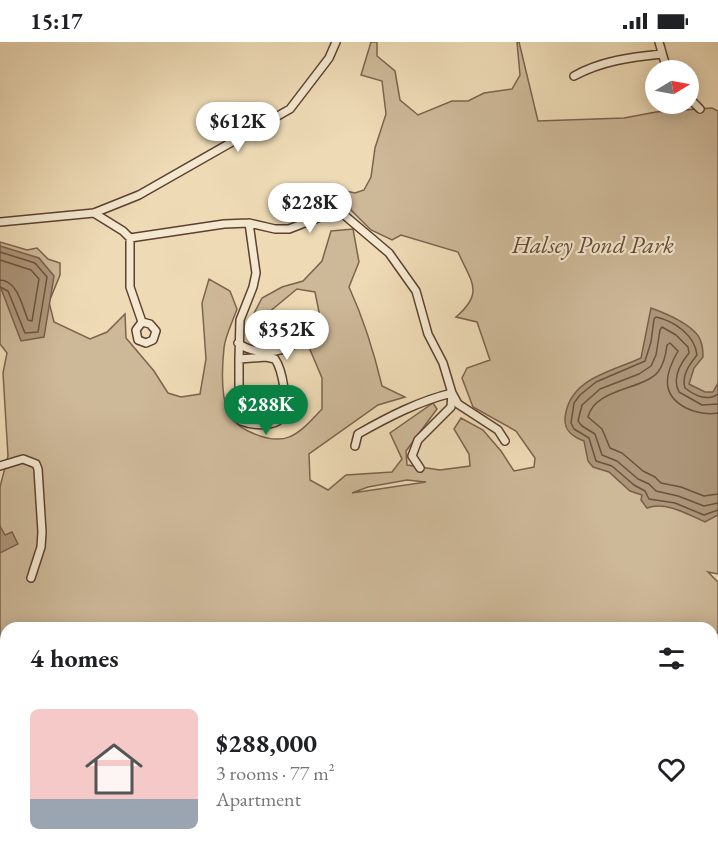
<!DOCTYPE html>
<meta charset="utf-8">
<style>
body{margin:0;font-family:"EB Garamond",serif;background:#f2f2f2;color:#202124;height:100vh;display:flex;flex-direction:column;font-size:22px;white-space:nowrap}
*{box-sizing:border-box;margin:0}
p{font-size:20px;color:#757577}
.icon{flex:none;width:33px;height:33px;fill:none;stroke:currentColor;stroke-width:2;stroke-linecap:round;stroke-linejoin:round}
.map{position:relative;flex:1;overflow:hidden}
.details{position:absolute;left:0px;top:580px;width:718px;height:236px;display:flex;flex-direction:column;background:#fff;border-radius:18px 18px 0 0;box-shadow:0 3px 15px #0003}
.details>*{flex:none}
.needle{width:39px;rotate:80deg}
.controls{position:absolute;left:645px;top:18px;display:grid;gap:12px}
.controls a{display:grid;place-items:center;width:54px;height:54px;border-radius:50%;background:#fff;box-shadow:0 3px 15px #0003;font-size:30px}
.price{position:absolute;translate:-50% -51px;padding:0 14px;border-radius:21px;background:#fff;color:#222;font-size:20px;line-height:39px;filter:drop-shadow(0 2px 3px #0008)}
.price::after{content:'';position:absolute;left:50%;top:36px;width:18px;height:14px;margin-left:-9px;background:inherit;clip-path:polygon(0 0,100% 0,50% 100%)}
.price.active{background:#0b8043;color:#fff}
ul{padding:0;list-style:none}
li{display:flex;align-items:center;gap:18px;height:150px;padding:0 30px}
li span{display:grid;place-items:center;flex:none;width:168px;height:120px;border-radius:9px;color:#555}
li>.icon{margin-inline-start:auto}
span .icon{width:72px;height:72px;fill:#fffc;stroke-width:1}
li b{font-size:26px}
h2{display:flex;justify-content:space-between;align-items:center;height:72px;padding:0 30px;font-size:26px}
.status{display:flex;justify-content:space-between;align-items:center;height:42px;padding:0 30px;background:#fff;direction:ltr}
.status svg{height:16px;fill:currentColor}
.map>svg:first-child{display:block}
.green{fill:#cdb898;stroke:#7c634e;stroke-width:1.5;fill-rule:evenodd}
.water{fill:#ac9579;stroke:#785f4a;stroke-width:1.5}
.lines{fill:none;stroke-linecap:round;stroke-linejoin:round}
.shore{stroke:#6c523e;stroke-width:1.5}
.stream{stroke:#785f4a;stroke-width:2}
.minor-casing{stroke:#5c4130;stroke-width:10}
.minor{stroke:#f4e8d0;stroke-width:7}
.labels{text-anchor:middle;stroke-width:4.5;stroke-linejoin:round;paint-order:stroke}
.park-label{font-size:24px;font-style:italic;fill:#644a37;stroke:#f4e8d0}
</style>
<div class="status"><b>15:17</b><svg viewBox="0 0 49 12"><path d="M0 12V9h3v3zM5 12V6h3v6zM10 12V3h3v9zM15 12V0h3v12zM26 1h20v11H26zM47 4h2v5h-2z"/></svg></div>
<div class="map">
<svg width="718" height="815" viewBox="0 0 718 815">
<rect width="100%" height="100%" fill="#eedbb6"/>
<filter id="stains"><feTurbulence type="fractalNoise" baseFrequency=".00333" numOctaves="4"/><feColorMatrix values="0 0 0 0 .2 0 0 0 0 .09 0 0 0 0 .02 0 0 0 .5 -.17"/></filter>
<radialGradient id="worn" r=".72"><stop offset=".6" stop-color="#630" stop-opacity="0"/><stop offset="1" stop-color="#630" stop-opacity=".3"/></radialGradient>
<path class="green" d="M371,0H377V14L395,29L400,58L418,73L452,59H468L484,51L512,47L520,33L517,0H519L538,79L624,76L656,70L712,66L718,69V532L708,530L718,540V590L713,595L712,586H6V797L0,798V445L8,414L3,331L7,311L0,302V200L27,208L37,206L48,217L60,221V233L49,260L54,280L90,297L107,290L125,272L126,296L154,329L168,351L181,355L200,352L206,317L202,261L209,237L230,249L237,267C233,279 225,294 224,306C222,325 221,353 228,371C231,378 241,386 248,389C285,407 297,394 322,367V336L308,303L320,275L315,250L297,247L263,275L251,277L262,256L282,245L303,239L322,219L331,189L353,187L359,220L349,245C364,278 374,310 382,344L405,355L378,363L309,412L310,438L328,448L346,433L392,430L402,417L390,391L433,361L437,367L406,409L407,423L440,428L470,424L469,412L454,387L461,376L483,388L501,409L514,429L534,425L535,416L516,389L473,365L462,336L467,326L490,318L477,280L456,275C485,250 471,240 458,210L401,193L392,198L371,188L351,168L346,149L355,151L364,148L371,135L375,106L386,72L382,39L361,33ZM407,438L426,440L352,451L368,445Z
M42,810H278L272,815H42Z"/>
<path class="water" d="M0,204L39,216L54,234L44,295L21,299L0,244Z
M651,266C665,271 697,284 701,300C703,305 703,310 703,315L694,326L689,342L705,350H713L718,341V473L705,480C687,472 666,459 647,466L641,458L642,453L630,449L609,430L593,425L588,419L584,399C573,395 564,389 565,376C569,336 611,330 641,316Z
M0,484L5,493L12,490L18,502L0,511Z
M6,716V739L1,746L6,750L5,795L0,790V736L3,733L2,726Z"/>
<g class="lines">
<path class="shore" d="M0,210L35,221L47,235L38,290L25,291L8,249L0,245
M0,218L31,228L39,237L32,279L28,278C22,264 18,239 0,238
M718,352C707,360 694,353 685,346C681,333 690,322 697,313C695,293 674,279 656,275L654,277L651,300L645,319L596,340L580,353L574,361L571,381L574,387L589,396L596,419L612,424L634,443L645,449L649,457L675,461L704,473L718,468
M718,362L702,363L679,350C672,337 680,322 689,311L688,305L676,293L662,285L660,288L656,313L651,324L639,332L600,347L582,363L578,379L582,384L595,392L602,413L617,419L638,437L649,442L656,449L678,454L704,464L718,461
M718,371C706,373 697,371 686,366C659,352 666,330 678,309L670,301L667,303C666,312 664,322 658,330C643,348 595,346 588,375L602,387L610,406L622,411L643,429L655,435L661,441L681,445L704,454L718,452"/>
<path class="stream" d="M23,810L28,815"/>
<defs>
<path id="minor" d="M659,0L667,28
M574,34C601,19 631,15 662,12
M688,55L700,67
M94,171L123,189L130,196L224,182L249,181L275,187H289L333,170L343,172L389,211L416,249L428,292L443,321L452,351L458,362L498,388L505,399
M0,180L94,171L139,153L290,67L329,16L336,0
M130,196V245L142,280L150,282L156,289L153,298L146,301L138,298L136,288L142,280
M238,301C261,319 310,309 310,274
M266,315L275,317C282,327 290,365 281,376C274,386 251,383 241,379L239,374V317Z
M239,317L240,278L253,245L256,231L249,181
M355,404L358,392C388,375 419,359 452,351
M0,424L23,417L36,422L38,427L42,490L41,505L31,536
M420,426L412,414L418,398L451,365L452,351
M712,662L718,696
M712,717L718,706
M712,738L718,760
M476,810L477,815
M494,813L518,815"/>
</defs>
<use href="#minor" class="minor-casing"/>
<use href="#minor" class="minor"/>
</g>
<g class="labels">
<g class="park-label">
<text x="593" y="211">Halsey Pond Park</text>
</g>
</g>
<rect width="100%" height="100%" filter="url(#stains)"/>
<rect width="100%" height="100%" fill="url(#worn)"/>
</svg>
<div class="controls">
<a><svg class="needle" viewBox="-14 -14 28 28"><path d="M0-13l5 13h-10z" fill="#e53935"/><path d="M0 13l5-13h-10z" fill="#757577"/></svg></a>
</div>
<b class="price" style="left:238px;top:111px">$612K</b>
<b class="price" style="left:310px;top:192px">$228K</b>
<b class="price" style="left:287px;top:319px">$352K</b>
<b class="price active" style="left:266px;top:394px">$288K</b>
<section class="details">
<h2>4 homes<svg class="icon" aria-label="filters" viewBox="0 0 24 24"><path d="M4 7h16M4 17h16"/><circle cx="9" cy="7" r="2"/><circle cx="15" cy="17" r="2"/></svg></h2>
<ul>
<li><span style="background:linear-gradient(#f6c9c9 75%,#9aa5b1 0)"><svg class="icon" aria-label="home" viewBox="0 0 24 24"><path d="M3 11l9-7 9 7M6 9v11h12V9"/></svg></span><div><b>$288,000</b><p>3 rooms · 77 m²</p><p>Apartment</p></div><svg class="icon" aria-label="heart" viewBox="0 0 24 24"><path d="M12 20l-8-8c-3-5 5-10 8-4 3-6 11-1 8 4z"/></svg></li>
</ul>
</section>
</div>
